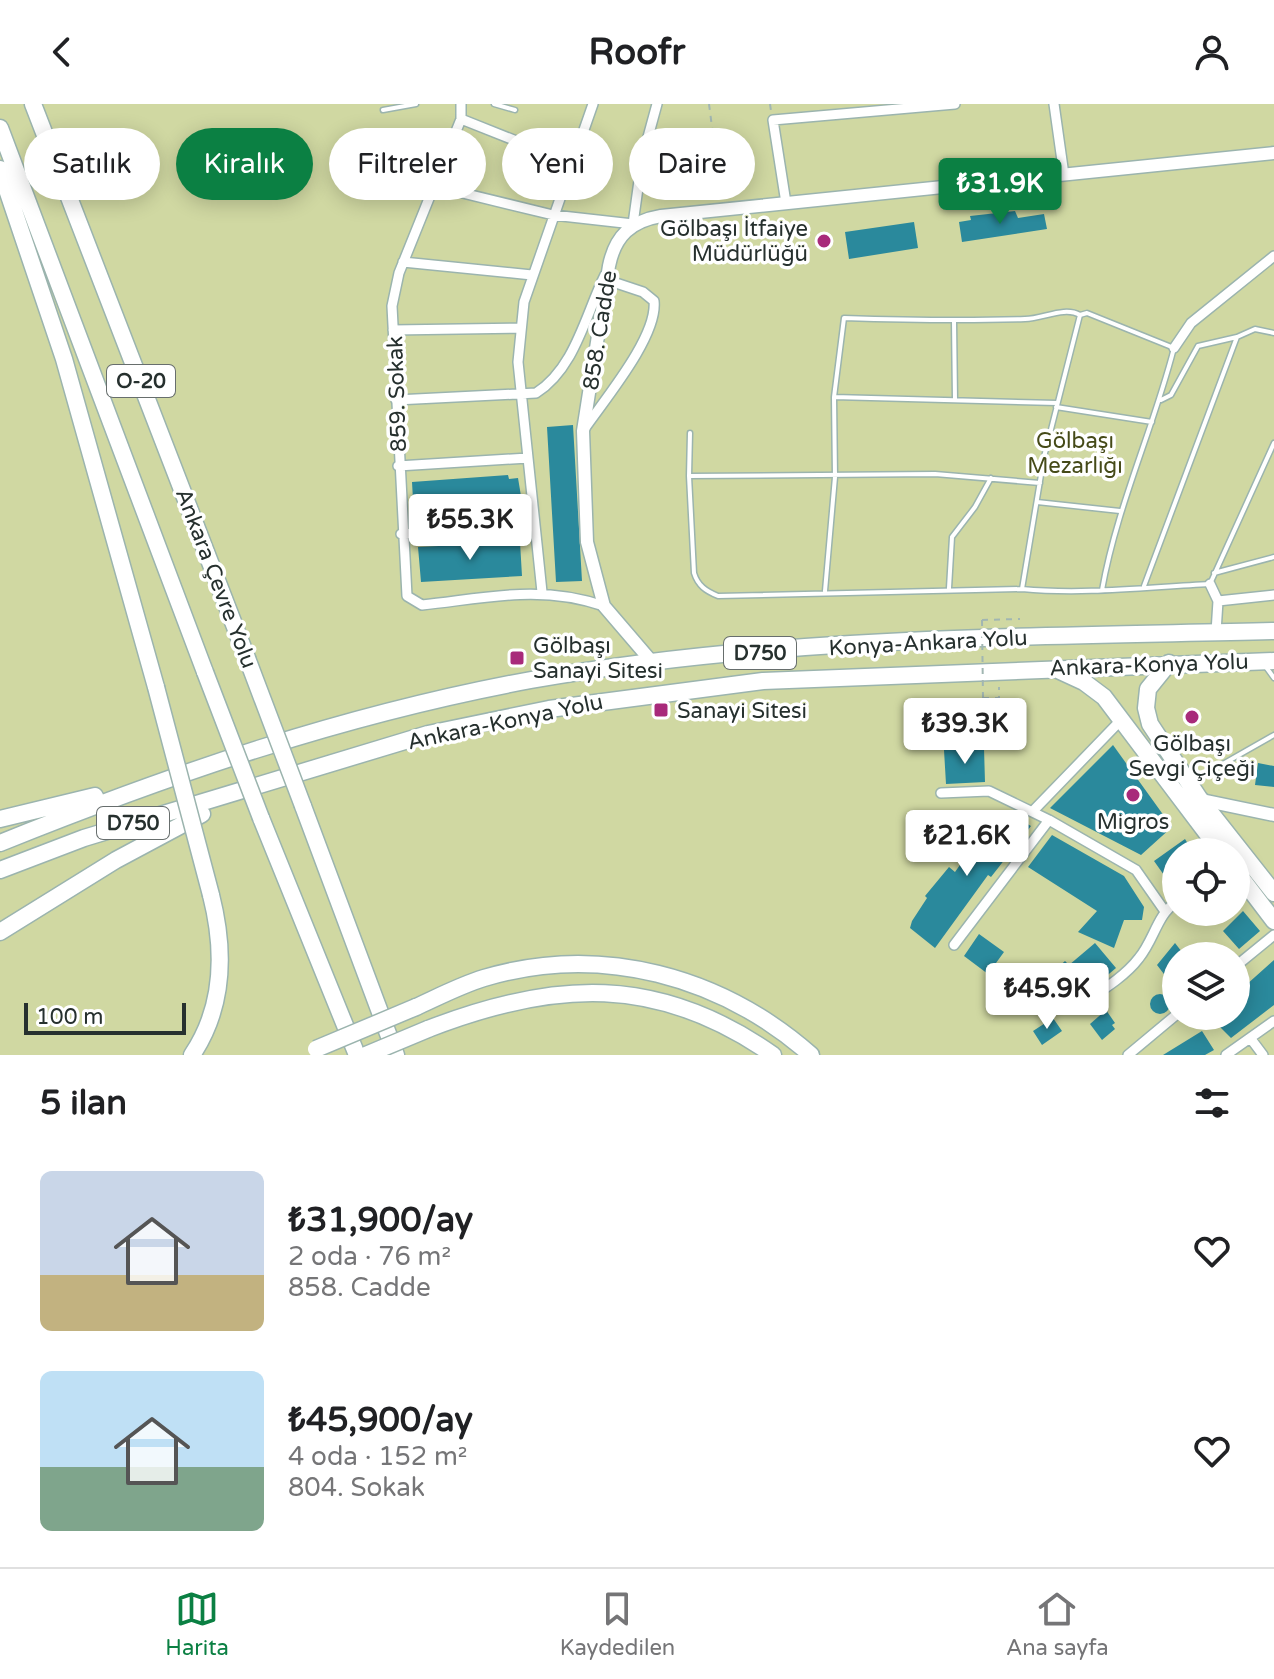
<!DOCTYPE html>
<html lang="tr">
<meta charset="utf-8">
<style>
body{margin:0;font-family:"Varela Round",sans-serif;background:#f2f2f2;color:#202124;height:100vh;display:flex;flex-direction:column;font-size:30px;white-space:nowrap}
*{box-sizing:border-box;margin:0}
p{font-size:26px;color:#757577}
.icon{flex:none;width:44px;height:44px;fill:none;stroke:currentColor;stroke-width:2;stroke-linecap:round;stroke-linejoin:round}
.map{position:relative;height:951px;overflow:hidden}
.panel{display:flex;flex-direction:column;background:#fff;flex:1}
.panel>*{flex:none}
.banner{position:absolute;left:24px;top:24px;width:800px;height:72px;display:flex;gap:16px}
.tools{position:absolute;left:1162px;top:734px;display:grid;gap:16px}
.tools a{display:grid;place-items:center;width:88px;height:88px;border-radius:50%;background:#fff;box-shadow:0 4px 20px #0003;font-size:40px}
.scale{position:absolute;left:24px;bottom:20px;width:162px;box-sizing:border-box;padding-left:8px;border:4px solid #26302e;border-top:0;font-size:22px;line-height:28px;white-space:nowrap;color:#26302e;-webkit-text-stroke:6px #fff;paint-order:stroke}
.price{position:absolute;translate:-50% -68px;padding:0 18px;border-radius:8px;background:#fff;color:#222;font-size:26px;line-height:52px;filter:drop-shadow(0 2px 4px #0008)}
.price::after{content:'';position:absolute;left:50%;top:48px;width:24px;height:18px;margin-left:-12px;background:inherit;clip-path:polygon(0 0,100% 0,50% 100%)}
.price.current{background:#0b8043;color:#fff}
ul{padding:0;list-style:none}
li{display:flex;align-items:center;gap:24px;height:200px;padding:0 40px}
li span{display:grid;place-items:center;flex:none;width:224px;height:160px;border-radius:12px;color:#555}
li>.icon{margin-inline-start:auto}
span .icon{width:96px;height:96px;fill:#fffc;stroke-width:1}
li b{font-size:34px}
h2{display:flex;justify-content:space-between;align-items:center;height:96px;padding:0 40px;font-size:34px}
.tag{padding:0 28px;border-radius:36px;background:#fff;box-shadow:0 4px 20px #0003;font-size:28px;line-height:72px}
.tag.current{background:#0b8043;color:#fff}
header{display:flex;justify-content:space-between;align-items:center;height:104px;padding:0 40px;background:#fff;font-size:36px;font-weight:700}
.dock{display:flex;justify-content:space-around;align-items:center;height:112px;border-top:2px solid #e0e0e0;background:#fff;font-size:22px;color:#757577}
.dock a{display:grid;justify-items:center;gap:4px}
.dock .current{color:#0b8043}
.map>svg:first-child{display:block}
.green{fill:#d0d8a2;fill-rule:evenodd}
.building{fill:#2a899c}
.lines{fill:none;stroke-linecap:round;stroke-linejoin:round}
.lane-casing{stroke:#9bb4ae;stroke-width:7}
.street-casing{stroke:#9bb4ae;stroke-width:12}
.secondary-casing{stroke:#9bb4ae;stroke-width:15}
.highway-casing{stroke:#9bb4ae;stroke-width:19}
.path{stroke:#a1b6b2;stroke-width:2;stroke-dasharray:6 6;stroke-linecap:butt}
.lane{stroke:#fff;stroke-width:4}
.street{stroke:#fff;stroke-width:9}
.secondary{stroke:#fff;stroke-width:12}
.highway{stroke:#fff;stroke-width:16}
.highway-bridge-casing{stroke:#9bb4ae;stroke-width:19;stroke-linecap:butt}
.path-bridge{stroke:#a1b6b2;stroke-width:2;stroke-dasharray:6 6;stroke-linecap:butt}
.highway-bridge{stroke:#fff;stroke-width:16}
.poi-dot{fill:#a82a7a;stroke:#fff;stroke-width:3}
.labels{text-anchor:middle;stroke-width:7;stroke-linejoin:round;paint-order:stroke}
.shield{fill:#fff;stroke:#676e6d;stroke-width:2}
.shield-label{font-size:20px;font-weight:bold;fill:#26302e}
.poi-label{font-size:22px;fill:#26302e;stroke:#fff;text-anchor:start}
.street-label{font-size:22px;fill:#26302e;stroke:#fff}
.park-label{font-size:22px;fill:#454a18;stroke:#fff}
</style>
<header><svg class="icon" aria-label="back" viewBox="0 0 24 24"><path d="M15 5l-7 7 7 7"/></svg>Roofr<svg class="icon" aria-label="person" viewBox="0 0 24 24"><circle cx="12" cy="8" r="4"/><path d="M4 21q1-7 8-7t8 7"/></svg></header>
<div class="map">
<svg width="1274" height="951" viewBox="0 0 1274 951">
<rect width="100%" height="100%" fill="#e4fff9"/>
<path class="green" d="M0,0H1274V951H0ZM1176,748H1236V808H1176ZM1176,852H1236V912H1176Z"/>
<path class="building" d="M694,51L698,72L668,78L664,57Z
M1015,107L1018,114L1044,110L1047,125L962,138L959,118L971,116L970,112Z
M914,118L918,144L849,155L845,128Z
M573,321L582,477L556,478L547,323Z
M508,371L509,375L518,374L521,392H511L512,416L431,420L430,412L414,413L412,378Z
M520,438L522,472L421,478L418,443Z
M1113,641L1172,723L1141,751L1050,704Z
M984,644L985,678L946,680L944,646Z
M1258,659L1274,662V683L1255,681Z
M1003,706L1031,722L991,773L988,771L935,844L910,824L912,817L927,794L925,792L949,763L955,768L967,751L964,748Z
M1052,731L1124,772L1144,803L1142,816H1124L1114,844L1078,828L1097,807L1028,763Z
M1185,735L1193,748H1176V788L1154,757Z
M1243,807L1260,827L1239,845L1223,827Z
M979,830L1004,848L988,870L964,852Z
M1095,839L1116,864L1097,880L1091,874L1065,897L1046,874L1065,857L1069,861Z
M1175,839L1185,852H1176V866L1167,874L1157,861Z
M1274,856V901L1231,934L1209,912H1236V890Z
M1150 900a10 10 0 1 1 20 0a10 10 0 1 1-20 0Z
M1106,906L1115,919L1112,921L1115,925L1102,936L1090,920Z
M1053,914L1062,927L1042,941L1033,927Z
M1202,927L1214,946L1205,951H1163Z"/>
<g class="lines">
<defs>
<path id="lane" d="M494,0L515,6
M383,6L416,0
M954,217L955,296
M834,293L1057,299
M1161,296L1171,291L1198,242L1237,233
M1056,303L1152,318
M690,329L689,372L694,469C698,482 706,487 718,492L1022,485
M689,372L935,370L1040,379
M1037,398L1120,407
M1214,469L1274,453
M1144,482L1237,233L1255,225L1274,229
M949,484L952,433L975,403L991,374
M1102,486C1117,402 1153,326 1174,244L1087,209L1080,211L1044,353L1022,485C1084,491 1148,483 1210,480L1274,339
M825,487L835,373L834,293L844,214C905,216 965,217 1025,215C1043,215 1064,202 1080,211
M1266,563L1274,574
M1193,677L1274,631"/>
<path id="street" d="M461,0V15L399,169L392,202L407,492L422,501C487,494 541,480 604,502
M1054,0L1064,71
M461,15L554,52L568,67
M434,82L553,111L633,120L642,55L657,0
M786,99L773,16L955,0
M403,158L532,171
M393,226L519,224
M1174,244L1191,219L1274,152
M396,296L536,289C575,264 585,212 605,171
M585,324C605,295 658,232 654,197L643,188L607,176
M398,362L528,354
M401,430L535,422
M1210,480L1218,497
M542,488L518,258L524,198L593,0
M1216,528L1218,497L1274,491
M941,689L989,687L1049,716L1136,766L1164,806
M1033,707L1121,616
M954,841L1049,716
M1236,862L1274,831
M1075,904C1097,889 1123,875 1139,854C1154,836 1157,811 1176,798
M1251,935L1263,951
M1128,951L1176,911
M1226,951L1274,917"/>
<path id="secondary" d="M652,558L604,502L587,438L583,327L609,162C615,132 631,117 661,112L1274,49
M1197,695L1274,711"/>
<path id="highway" d="M33,0L247,554
M0,24L205,568
M0,65L64,255L156,583
M1169,559L1148,585L1146,604L1150,620L1199,694L1274,789
M1058,566L1084,578L1104,593L1221,748
M303,702L396,951
M261,714L357,951
M0,715L95,692
M0,739C174,669 346,610 531,576C775,532 1026,533 1274,527
M0,766L84,734L428,630L549,605L763,577L1274,557
M1236,767L1274,817
M0,828L116,756L202,710
M416,903C438,893 461,881 484,874C601,839 721,872 811,951
M428,925C554,876 658,870 773,951
M192,951C225,902 225,846 211,791"/>
</defs>
<use href="#lane" class="lane-casing"/>
<use href="#street" class="street-casing"/>
<use href="#secondary" class="secondary-casing"/>
<use href="#highway" class="highway-casing"/>
<path class="path" d="M709,0L721,92
M770,0L771,7
M982,516L1020,515
M983,594H999V583"/>
<use href="#lane" class="lane"/>
<use href="#street" class="street"/>
<use href="#secondary" class="secondary"/>
<use href="#highway" class="highway"/>
<defs>
<path id="highway-bridge" d="M247,554L303,702
M205,568L261,714
M156,583L211,791
M316,945L416,903
M366,951L428,925"/>
</defs>
<use href="#highway-bridge" class="highway-bridge-casing"/>
<path class="path-bridge" d="M982,516L983,594"/>
<use href="#highway-bridge" class="highway-bridge"/>
</g>
<g class="poi-dot">
<circle cx="824" cy="137" r="8"/>
<rect x="509" y="546" width="16" height="16" rx="4"/>
<rect x="653" y="598" width="16" height="16" rx="4"/>
<circle cx="1192" cy="613" r="8"/>
<circle cx="1133" cy="691" r="8"/>
</g>
<g class="labels">
<g class="shield">
<rect x="107" y="261" width="68" height="32" rx="6"/>
<rect x="724" y="533" width="72" height="32" rx="6"/>
<rect x="97" y="703" width="72" height="32" rx="6"/>
</g>
<g class="shield-label">
<text x="141" y="284">O-20</text>
<text x="760" y="556">D750</text>
<text x="133" y="726">D750</text>
</g>
<g class="poi-label">
<text x="808" y="132" text-anchor="end">Gölbaşı İtfaiye<tspan x="808" dy="25">Müdürlüğü</tspan></text>
<text x="533" y="549">Gölbaşı<tspan x="533" dy="25">Sanayi Sitesi</tspan></text>
<text x="677" y="614">Sanayi Sitesi</text>
<text x="1192" y="647" text-anchor="middle">Gölbaşı<tspan x="1192" dy="25">Sevgi Çiçeği</tspan></text>
<text x="1133" y="725" text-anchor="middle">Migros</text>
</g>
<g class="street-label">
<text transform="translate(599 226) rotate(-81)" y="8">858. Cadde</text>
<text transform="translate(396 290) rotate(-92)" y="8">859. Sokak</text>
<text transform="translate(217 474) rotate(69)" y="8">Ankara Çevre Yolu</text>
<text transform="translate(928 538) rotate(-3)" y="8">Konya-Ankara Yolu</text>
<text transform="translate(1149 560) rotate(-2)" y="8">Ankara-Konya Yolu</text>
<text transform="translate(505 617) rotate(-12)" y="8">Ankara-Konya Yolu</text>
</g>
<g class="park-label">
<text x="1075" y="344">Gölbaşı<tspan x="1075" dy="25">Mezarlığı</tspan></text>
</g>
</g>
</svg>
<div class="tools">
<a><svg class="icon" aria-label="locate" viewBox="0 0 24 24"><circle cx="12" cy="12" r="6"/><path d="M12 2v4M12 18v4M2 12h4M18 12h4"/></svg></a>
<a><svg class="icon" aria-label="layers" viewBox="0 0 24 24"><path d="M12 4l9 5-9 5-9-5zM3 14l9 5 9-5"/></svg></a>
</div>
<div class="scale">100 m</div>
<b class="price current" style="left:1000px;top:122px">₺31.9K</b>
<b class="price" style="left:470px;top:458px">₺55.3K</b>
<b class="price" style="left:965px;top:662px">₺39.3K</b>
<b class="price" style="left:967px;top:774px">₺21.6K</b>
<b class="price" style="left:1047px;top:927px">₺45.9K</b>
<div class="banner">
<a class="tag">Satılık</a>
<a class="tag current">Kiralık</a>
<a class="tag">Filtreler</a>
<a class="tag">Yeni</a>
<a class="tag">Daire</a>
</div>
</div>
<section class="panel">
<h2>5 ilan<svg class="icon" aria-label="filters" viewBox="0 0 24 24"><path d="M4 7h16M4 17h16"/><circle cx="9" cy="7" r="2"/><circle cx="15" cy="17" r="2"/></svg></h2>
<ul>
<li><span style="background:linear-gradient(#c9d6e8 65%,#c2b280 0)"><svg class="icon" aria-label="home" viewBox="0 0 24 24"><path d="M3 11l9-7 9 7M6 9v11h12V9"/></svg></span><div><b>₺31,900/ay</b><p>2 oda · 76 m²</p><p>858. Cadde</p></div><svg class="icon" aria-label="heart" viewBox="0 0 24 24"><path d="M12 20l-8-8c-3-5 5-10 8-4 3-6 11-1 8 4z"/></svg></li>
<li><span style="background:linear-gradient(#bfe0f5 60%,#7fa58c 0)"><svg class="icon" aria-label="home" viewBox="0 0 24 24"><path d="M3 11l9-7 9 7M6 9v11h12V9"/></svg></span><div><b>₺45,900/ay</b><p>4 oda · 152 m²</p><p>804. Sokak</p></div><svg class="icon" aria-label="heart" viewBox="0 0 24 24"><path d="M12 20l-8-8c-3-5 5-10 8-4 3-6 11-1 8 4z"/></svg></li>
</ul>
</section>
<nav class="dock">
<a class="current"><svg class="icon" aria-label="map" viewBox="0 0 24 24"><path d="M3 6l6-2 6 2 6-2v14l-6 2-6-2-6 2zM9 4v14M15 6v14"/></svg>Harita</a>
<a><svg class="icon" aria-label="saved" viewBox="0 0 24 24"><path d="M7 4h10v16l-5-4-5 4z"/></svg>Kaydedilen</a>
<a><svg class="icon" aria-label="home" viewBox="0 0 24 24"><path d="M3 11l9-7 9 7M6 9v11h12V9"/></svg>Ana sayfa</a>
</nav>
